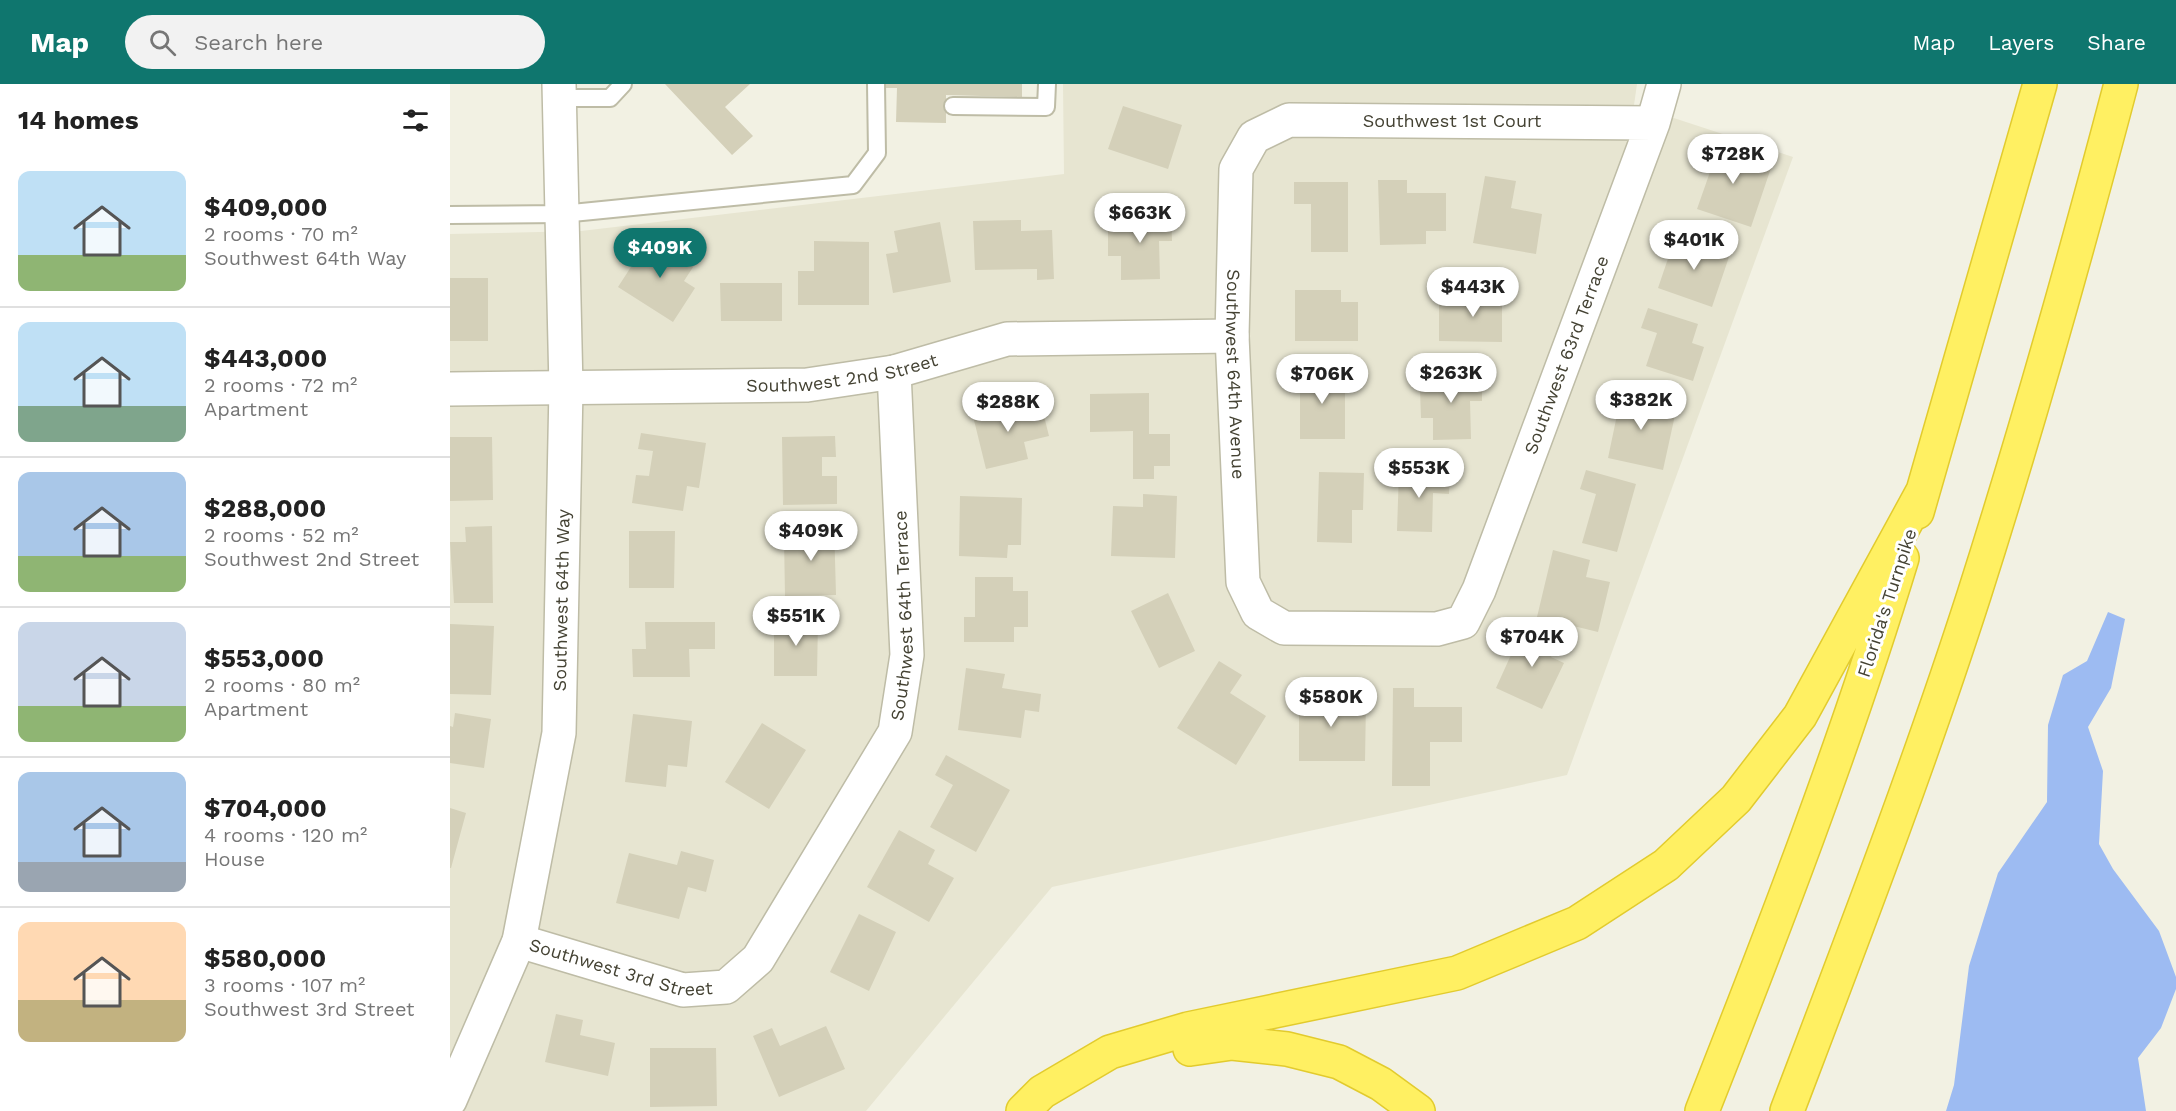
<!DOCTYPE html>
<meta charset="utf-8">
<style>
body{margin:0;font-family:"Work Sans",sans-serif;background:#f2f2f2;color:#222;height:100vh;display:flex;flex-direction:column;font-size:22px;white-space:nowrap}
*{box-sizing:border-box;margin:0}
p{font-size:20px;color:#767676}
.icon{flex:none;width:33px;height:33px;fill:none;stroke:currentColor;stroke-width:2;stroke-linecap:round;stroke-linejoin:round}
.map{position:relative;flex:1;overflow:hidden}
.drawer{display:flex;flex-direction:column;background:#fff;width:450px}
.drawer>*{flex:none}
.price{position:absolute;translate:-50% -51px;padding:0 14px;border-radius:21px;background:#fff;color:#222;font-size:20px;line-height:39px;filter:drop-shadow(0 2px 3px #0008)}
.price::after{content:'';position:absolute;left:50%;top:36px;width:18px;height:14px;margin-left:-9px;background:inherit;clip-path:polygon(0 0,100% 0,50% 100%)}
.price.current{background:#0f766e;color:#fff}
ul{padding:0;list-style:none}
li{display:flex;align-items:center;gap:18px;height:150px;padding:0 18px}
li+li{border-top:2px solid #e0e0e0}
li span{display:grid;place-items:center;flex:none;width:168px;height:120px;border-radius:12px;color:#555}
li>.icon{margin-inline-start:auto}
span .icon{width:72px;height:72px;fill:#fffc;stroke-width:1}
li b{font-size:26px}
h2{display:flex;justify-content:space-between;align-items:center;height:72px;padding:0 18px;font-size:26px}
header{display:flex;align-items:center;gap:36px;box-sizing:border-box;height:84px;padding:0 30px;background:#0f766e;color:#fff}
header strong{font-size:28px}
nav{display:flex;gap:33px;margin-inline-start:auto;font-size:21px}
.search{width:420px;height:54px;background:#f2f2f2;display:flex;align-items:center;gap:15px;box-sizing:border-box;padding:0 21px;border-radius:33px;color:#767676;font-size:22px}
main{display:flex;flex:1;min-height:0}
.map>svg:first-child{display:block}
.residential{fill:#e7e5d1}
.water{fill:#9dbbf2}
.building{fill:#d4d0b9}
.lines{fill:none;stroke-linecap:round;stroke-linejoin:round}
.service-casing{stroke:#bebca6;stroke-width:20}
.minor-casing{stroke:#bebca6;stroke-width:36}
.motorway-casing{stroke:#e2cb2e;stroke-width:36}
.service{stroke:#fff;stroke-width:16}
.minor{stroke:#fff;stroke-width:33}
.motorway{stroke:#fff062;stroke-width:33}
.labels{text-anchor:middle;stroke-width:6;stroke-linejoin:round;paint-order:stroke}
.street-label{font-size:18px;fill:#444233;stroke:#fff}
</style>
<header>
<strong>Map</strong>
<div class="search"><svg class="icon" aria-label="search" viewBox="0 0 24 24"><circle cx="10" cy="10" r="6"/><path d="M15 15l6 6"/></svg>Search here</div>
<nav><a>Map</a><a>Layers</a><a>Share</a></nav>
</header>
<main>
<section class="drawer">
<h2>14 homes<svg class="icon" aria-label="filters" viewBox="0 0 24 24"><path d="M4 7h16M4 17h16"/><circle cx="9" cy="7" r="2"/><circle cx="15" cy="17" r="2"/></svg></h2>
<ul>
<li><span style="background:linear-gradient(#bfe0f5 70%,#8fb573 0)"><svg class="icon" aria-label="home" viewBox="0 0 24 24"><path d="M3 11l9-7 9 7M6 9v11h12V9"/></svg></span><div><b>$409,000</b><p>2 rooms · 70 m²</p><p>Southwest 64th Way</p></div></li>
<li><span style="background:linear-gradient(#bfe0f5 70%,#7fa58c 0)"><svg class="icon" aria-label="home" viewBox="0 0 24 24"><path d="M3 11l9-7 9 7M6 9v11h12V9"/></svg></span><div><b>$443,000</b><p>2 rooms · 72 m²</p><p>Apartment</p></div></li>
<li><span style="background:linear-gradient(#a9c7e8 70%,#8fb573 0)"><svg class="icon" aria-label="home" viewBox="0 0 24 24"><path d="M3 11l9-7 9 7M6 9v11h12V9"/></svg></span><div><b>$288,000</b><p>2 rooms · 52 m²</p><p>Southwest 2nd Street</p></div></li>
<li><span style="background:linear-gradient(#c9d6e8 70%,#8fb573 0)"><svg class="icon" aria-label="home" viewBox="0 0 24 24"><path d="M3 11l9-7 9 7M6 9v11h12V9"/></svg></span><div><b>$553,000</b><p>2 rooms · 80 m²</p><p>Apartment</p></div></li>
<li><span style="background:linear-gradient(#a9c7e8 75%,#9aa5b1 0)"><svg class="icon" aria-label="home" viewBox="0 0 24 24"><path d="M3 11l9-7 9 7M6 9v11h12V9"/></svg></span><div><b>$704,000</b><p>4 rooms · 120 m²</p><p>House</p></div></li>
<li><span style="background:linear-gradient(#ffd9b3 65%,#c2b280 0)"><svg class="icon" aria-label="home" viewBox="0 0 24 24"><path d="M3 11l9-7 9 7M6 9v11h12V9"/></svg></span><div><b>$580,000</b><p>3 rooms · 107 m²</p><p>Southwest 3rd Street</p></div></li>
</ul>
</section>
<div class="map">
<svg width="1726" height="1027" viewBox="0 0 1726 1027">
<rect width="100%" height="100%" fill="#f2f1e3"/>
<path class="residential" d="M613,0H1187L1184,21L1343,73L1117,691L602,803L416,1027H0V150L131,147L614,90Z"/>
<path class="water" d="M1658,528L1675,535L1661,604L1638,643L1653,687L1649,760L1663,785L1709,847L1726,893V905L1711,944L1688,974L1696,1027H1496L1504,1001L1519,882L1548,789L1597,718L1598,641L1613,591L1637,577Z"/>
<path class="building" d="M215,0H300L275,23L303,52L282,71Z
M429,0H572V13L496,11V39L446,38L447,4H429Z
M673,22L732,41L718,85L658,65Z
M1258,59L1322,81L1301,143L1247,125L1260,88L1249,84Z
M1035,92L1066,97L1061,124L1092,130L1086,170L1023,159Z
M928,96H957V109H996V147H976V160L930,161Z
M844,98H898V168H861V120H844Z
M671,130H721L722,157H709L710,195L671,196V172H658V147L671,146Z
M571,136V147L602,146L604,195L587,196V185L525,186L523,137Z
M490,138L501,198L443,209L436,170L448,168L444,147Z
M1226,151L1280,170L1262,223L1208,204Z
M201,152L245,180L234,197L245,204L223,238L168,203Z
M364,157L419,158V221H348V187H364Z
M0,194H38V257H0Z
M270,199H332V237H271Z
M845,206H891V218H908V257H845Z
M1016,207H1052V258L989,257V219H1015Z
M1198,224L1248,240L1242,259L1254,263L1243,297L1196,282L1207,249L1191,244Z
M850,287H895V355H850Z
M1032,289V317H1020L1021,355L983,356V334H971L970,306H983L982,290Z
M699,309V350H720V382H704V395H683V347L640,348V310Z
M1164,309L1227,322L1213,386L1158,374L1167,331L1160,330Z
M538,320L541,332L591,320L599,352L574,358L578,375L536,385L521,324Z
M191,349L256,359L249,404L237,402L233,427L182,419L186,391L199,392L203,367L188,365Z
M385,352L386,373H372V392H387V420L333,421L332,353Z
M0,353H42L43,416L0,417Z
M1136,386L1186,400L1167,468L1132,459L1146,410L1130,405Z
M949,387L1000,389L999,410L983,409L982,448L947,447Z
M869,388L914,389L913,426H902V459L867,458Z
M693,410L727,412L725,474L661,472L663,422L693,423Z
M510,412L572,414L571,461H558L557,474L509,472Z
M355,440H384L386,511L335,512L334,453H355Z
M42,442L43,519H4L0,458H16L15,443Z
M179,447H225L224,504H179Z
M1103,466L1140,476L1136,493L1160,498L1148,548L1087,533Z
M525,493H563V507H578V543H564V558H514V533H525Z
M718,509L745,567L709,584L681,527Z
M324,534L368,535L367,592H324Z
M195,538H265V565H239L240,593H183L182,565H196Z
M0,540L44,542L41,611L0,610Z
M1075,540L1109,556L1101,573L1114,579L1092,625L1046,604Z
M769,577L792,591L780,609L816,632L786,681L727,644Z
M516,584L555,590L552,604L591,610L589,628L575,626L571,654L508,646Z
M943,604H964V623H1012V658H980V702H942Z
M849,606H878L877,617H916L915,677H849Z
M5,629L41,635L34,684L0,679V642L3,643Z
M183,630L242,637L237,683L218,681L216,703L175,698Z
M312,639L356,666L319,725L275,698Z
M496,671L560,706L526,768L480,743L503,701L485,691Z
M0,724L16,729L1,784H0Z
M449,746L485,766L478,780L504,794L479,838L417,803Z
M231,767L264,776L256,808L238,803L229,835L166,819L179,769L227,781Z
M409,830L446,848L419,907L380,888Z
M106,930L133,936L130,951L165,959L158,992L95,978Z
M376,942L395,985L329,1013L303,952L322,944L330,962Z
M200,964H266L267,1022L200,1023Z"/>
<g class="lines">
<defs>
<path id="service" d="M109,14H160L173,0
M503,22L596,23L597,0
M0,131L112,130L403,101L427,69L426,0"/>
<g id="minor">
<path id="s1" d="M1203,39L839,36L804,53L786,85L782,252L793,498L808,529L834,544L987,545L1013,538L1029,506L1203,39L1214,0"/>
<path id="s2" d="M0,305L357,301L444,288L557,255L782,252"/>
<path id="s3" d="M69,857L233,906L276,903L308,875L445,648L457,571L444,288"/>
<path id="s4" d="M0,1016L69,857L109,649L116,304L109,0"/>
</g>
<path id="motorway" d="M1467,428L1590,0
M740,965L782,959L837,965L889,978L931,1000L968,1027
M573,1027L592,1008L660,968L738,945L1007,889L1127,839L1216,781L1286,715L1350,632L1473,407
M1252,1027C1324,845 1395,661 1452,474
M1337,1027C1402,856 1468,685 1524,511C1578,342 1626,171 1671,0"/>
</defs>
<use href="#service" class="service-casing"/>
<use href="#minor" class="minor-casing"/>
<use href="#motorway" class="motorway-casing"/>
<use href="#service" class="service"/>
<use href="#minor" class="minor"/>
<use href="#motorway" class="motorway"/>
</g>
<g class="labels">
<g class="street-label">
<text x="1002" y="43">Southwest 1st Court</text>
<text dy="6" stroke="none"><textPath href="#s1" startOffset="1384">Southwest 63rd Terrace</textPath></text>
<text dy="6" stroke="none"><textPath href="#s2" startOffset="393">Southwest 2nd Street</textPath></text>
<text dy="6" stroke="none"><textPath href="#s1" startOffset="645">Southwest 64th Avenue</textPath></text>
<text dy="6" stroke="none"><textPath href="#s4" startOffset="518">Southwest 64th Way</textPath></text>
<text transform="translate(1437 519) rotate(-72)" y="6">Florida's Turnpike</text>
<text dy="6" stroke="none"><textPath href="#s3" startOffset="639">Southwest 64th Terrace</textPath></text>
<text dy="6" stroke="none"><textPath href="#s3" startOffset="106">Southwest 3rd Street</textPath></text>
</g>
</g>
</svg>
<b class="price" style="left:1283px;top:101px">$728K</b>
<b class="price" style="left:690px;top:160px">$663K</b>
<b class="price" style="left:1244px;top:187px">$401K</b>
<b class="price current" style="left:210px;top:195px">$409K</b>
<b class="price" style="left:1023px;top:234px">$443K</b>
<b class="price" style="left:1001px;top:320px">$263K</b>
<b class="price" style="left:872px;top:321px">$706K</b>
<b class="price" style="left:1191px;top:347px">$382K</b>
<b class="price" style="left:558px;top:349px">$288K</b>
<b class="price" style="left:969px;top:415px">$553K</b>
<b class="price" style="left:361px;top:478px">$409K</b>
<b class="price" style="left:346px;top:563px">$551K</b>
<b class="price" style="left:1082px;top:584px">$704K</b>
<b class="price" style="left:881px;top:644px">$580K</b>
</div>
</main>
